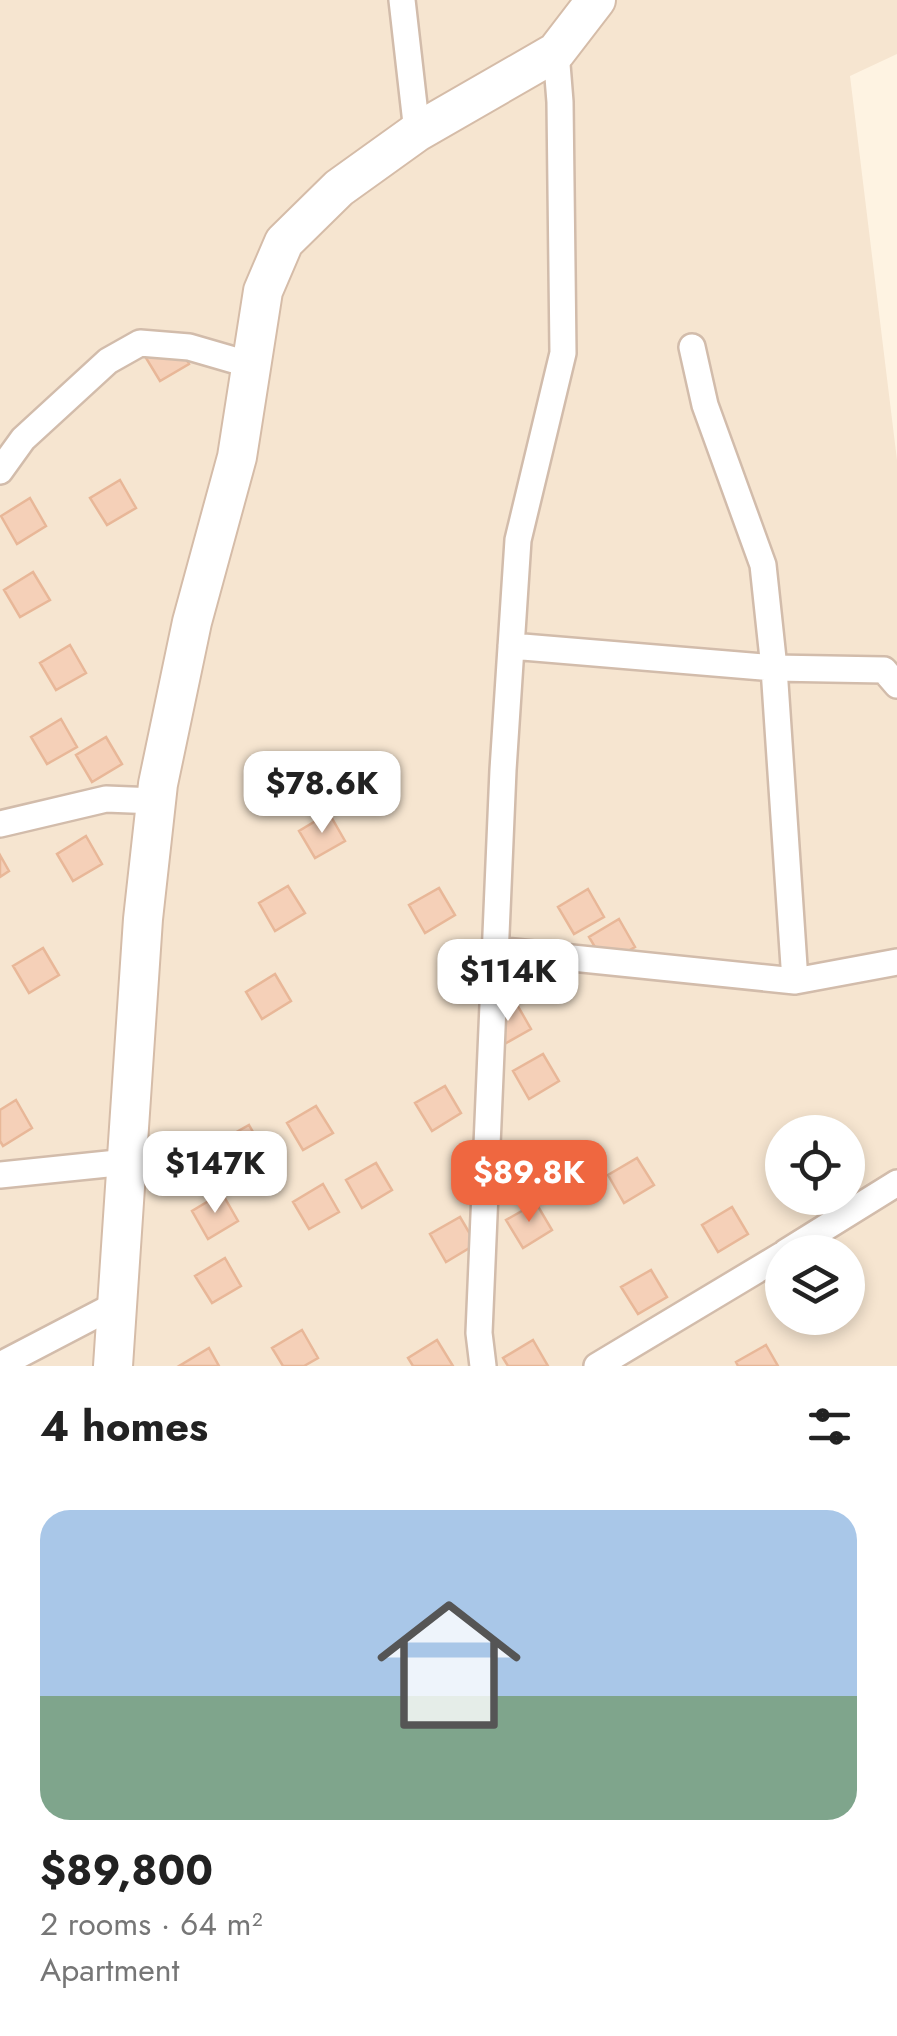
<!DOCTYPE html>
<meta charset="utf-8">
<style>
body{margin:0;font-family:Jost,sans-serif;background:#f2f2f2;color:#222;height:100vh;display:flex;flex-direction:column;font-size:38px;white-space:nowrap}
*{box-sizing:border-box;margin:0}
p{font-size:32px;color:#767676}
.icon{flex:none;width:55px;height:55px;fill:none;stroke:currentColor;stroke-width:2;stroke-linecap:round;stroke-linejoin:round}
.map{position:relative;height:1366px;overflow:hidden}
.sheet{display:flex;flex-direction:column;background:#fff;flex:1}
.sheet>*{flex:none}
.buttons{position:absolute;left:765px;top:1115px;display:grid;gap:20px}
.buttons a{display:grid;place-items:center;width:100px;height:100px;border-radius:50%;background:#fff;box-shadow:0 5px 15px #0003;font-size:50px}
.price{position:absolute;translate:-50% -85px;padding:0 22px;border-radius:20px;background:#fff;color:#222;font-size:32px;line-height:65px;filter:drop-shadow(0 2px 5px #0008)}
.price::after{content:'';position:absolute;left:50%;top:60px;width:30px;height:22px;margin-left:-15px;background:inherit;clip-path:polygon(0 0,100% 0,50% 100%)}
.price.on{background:#ef6740;color:#fff}
ul{padding:0;list-style:none}
li{display:grid;align-content:center;gap:20px;height:530px;padding:0 40px}
li+li{border-top:2px solid #e0e0e0}
li span{display:grid;place-items:center;height:310px;border-radius:30px;color:#555}
li>.icon{margin-inline-start:auto}
span .icon{width:180px;height:180px;fill:#fffc;stroke-width:1}
li b{font-size:42px}
h2{display:flex;justify-content:space-between;align-items:center;height:120px;padding:0 40px;font-size:42px}
.map>svg:first-child{display:block}
.residential{fill:#f6e5d0;fill-rule:evenodd}
.building{fill:#f5d0b8;stroke:#e8b798;stroke-width:2.5}
.lines{fill:none;stroke-linecap:round;stroke-linejoin:round}
.street-casing{stroke:#d2bcab;stroke-width:30}
.secondary-casing{stroke:#d5bca8;stroke-width:42}
.street{stroke:#fff;stroke-width:25}
.secondary{stroke:#fff;stroke-width:38}
</style>
<div class="map">
<svg width="897" height="1366" viewBox="0 0 897 1366">
<rect width="100%" height="100%" fill="#fef3e2"/>
<path class="residential" d="M0,0H897V54L850,76L897,460V1366H0ZM782,1132H848V1198H782ZM782,1252H848V1318H782Z"/>
<path class="building" d="M173,336L189,364L160,381L143,353Z
M120,480L136,508L107,525L90,498Z
M30,498L46,526L17,544L1,516Z
M33,572L50,600L20,617L4,590Z
M70,645L86,673L56,690L40,663Z
M61,719L77,747L47,764L31,737Z
M106,737L122,764L92,782L76,755Z
M329,813L345,841L315,858L299,831Z
M86,836L102,864L73,881L57,854Z
M0,855L9,871L0,877Z
M288,886L305,913L275,931L259,903Z
M439,888L455,915L425,933L409,905Z
M588,889L604,917L574,934L558,907Z
M619,919L635,947L605,964L589,937Z
M490,944L506,972L477,989L461,962Z
M43,948L59,975L29,993L13,966Z
M275,974L291,1001L262,1019L246,992Z
M515,1001L531,1029L501,1046L485,1018Z
M543,1054L559,1081L529,1099L513,1071Z
M445,1086L461,1113L432,1131L415,1103Z
M16,1100L32,1128L3,1146L0,1141V1110Z
M316,1106L333,1133L303,1150L287,1123Z
M249,1125L265,1153L235,1170L219,1142Z
M637,1158L654,1185L624,1203L608,1175Z
M376,1163L392,1190L362,1208L346,1180Z
M323,1184L339,1212L309,1229L293,1202Z
M222,1193L238,1221L208,1239L192,1211Z
M536,1203L552,1230L523,1248L506,1220Z
M732,1207L748,1234L718,1252L702,1225Z
M460,1217L476,1244L446,1262L430,1234Z
M225,1258L241,1286L212,1303L195,1276Z
M651,1270L667,1297L638,1314L621,1287Z
M302,1330L318,1358L304,1366H283L272,1348Z
M437,1340L453,1366H413L408,1358Z
M533,1340L548,1366H508L503,1358Z
M766,1345L778,1366H738L736,1362Z
M209,1348L219,1366H179Z"/>
<g class="lines">
<defs>
<path id="street" d="M402,0L417,132
M692,347L705,405L763,565L774,668L795,981
M0,471L23,439L108,361L140,343L189,347L251,365
M511,646L774,668L884,670L897,685
M0,824L106,799L156,801
M495,950L795,981L897,962
M0,1175L127,1162
M786,1252L897,1183
M0,1365L117,1304
M483,1366L479,1333L503,770L518,540L563,353L560,102L556,52
M597,1366L782,1255"/>
<path id="secondary" d="M113,1366L143,919L158,784L192,622L237,457L263,291L284,242L339,188L417,132L556,52L596,0"/>
</defs>
<use href="#street" class="street-casing"/>
<use href="#secondary" class="secondary-casing"/>
<use href="#street" class="street"/>
<use href="#secondary" class="secondary"/>
</g>
</svg>
<div class="buttons">
<a><svg class="icon" aria-label="locate" viewBox="0 0 24 24"><circle cx="12" cy="12" r="6"/><path d="M12 2v4M12 18v4M2 12h4M18 12h4"/></svg></a>
<a><svg class="icon" aria-label="layers" viewBox="0 0 24 24"><path d="M12 4l9 5-9 5-9-5zM3 14l9 5 9-5"/></svg></a>
</div>
<b class="price" style="left:322px;top:836px">$78.6K</b>
<b class="price" style="left:508px;top:1024px">$114K</b>
<b class="price" style="left:215px;top:1216px">$147K</b>
<b class="price on" style="left:529px;top:1225px">$89.8K</b>
</div>
<section class="sheet">
<h2>4 homes<svg class="icon" aria-label="filters" viewBox="0 0 24 24"><path d="M4 7h16M4 17h16"/><circle cx="9" cy="7" r="2"/><circle cx="15" cy="17" r="2"/></svg></h2>
<ul>
<li><span style="background:linear-gradient(#a9c7e8 60%,#7fa58c 0)"><svg class="icon" aria-label="home" viewBox="0 0 24 24"><path d="M3 11l9-7 9 7M6 9v11h12V9"/></svg></span><div><b>$89,800</b><p>2 rooms · 64 m²</p><p>Apartment</p></div></li>
</ul>
</section>
